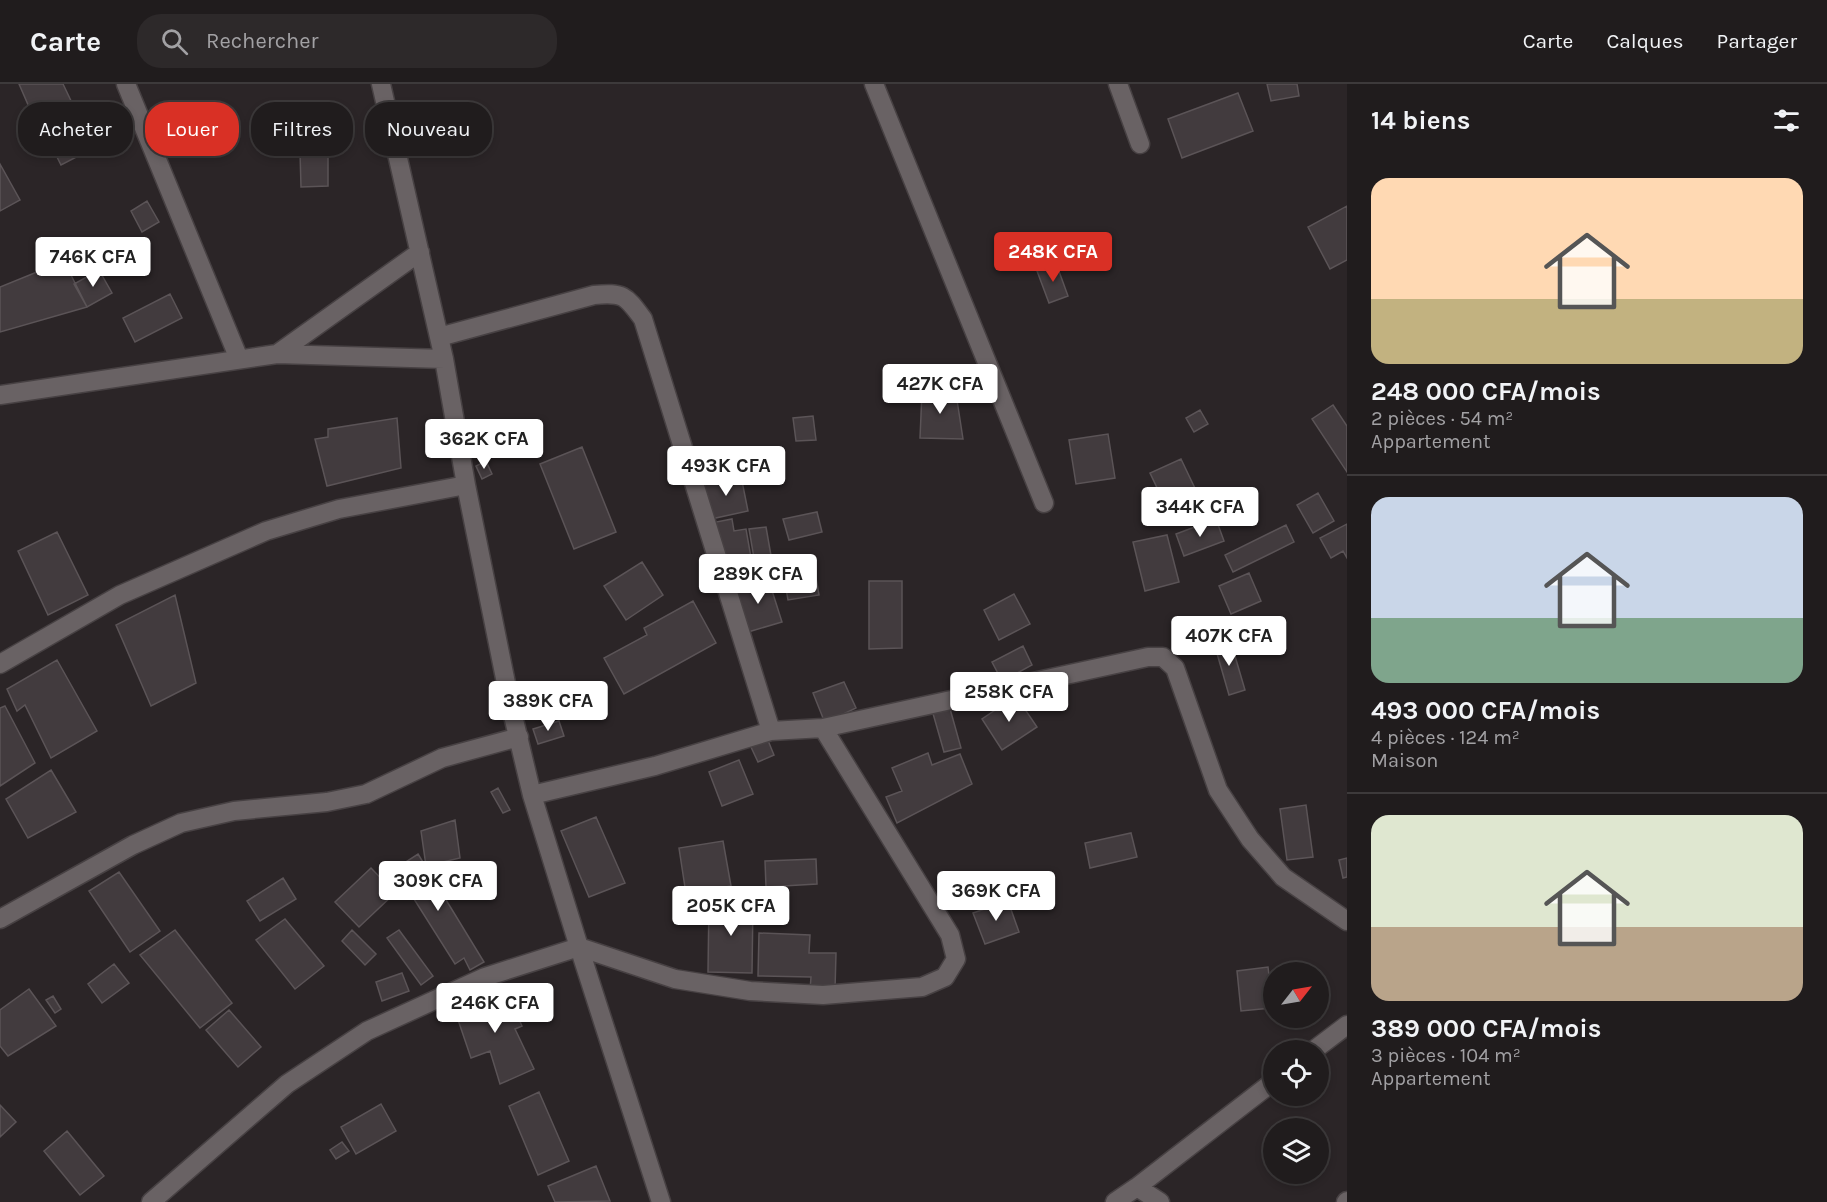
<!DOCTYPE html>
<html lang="fr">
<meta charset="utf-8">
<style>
body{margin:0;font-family:Karla,sans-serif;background:#2d292a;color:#f1f3f6;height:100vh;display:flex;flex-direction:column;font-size:22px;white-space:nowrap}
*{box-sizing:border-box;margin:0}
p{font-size:20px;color:#a2a1a4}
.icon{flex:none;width:33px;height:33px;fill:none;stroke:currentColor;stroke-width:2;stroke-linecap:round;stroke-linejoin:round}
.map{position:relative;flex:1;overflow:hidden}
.sheet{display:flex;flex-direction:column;background:#201c1d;width:480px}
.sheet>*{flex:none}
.guide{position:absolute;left:18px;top:18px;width:570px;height:54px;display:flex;gap:12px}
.needle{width:39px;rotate:59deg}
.tools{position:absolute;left:1263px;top:878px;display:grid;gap:12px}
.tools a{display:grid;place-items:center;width:66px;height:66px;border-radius:50%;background:#201c1d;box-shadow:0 3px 9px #0003,0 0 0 2px #3d3a3b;font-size:30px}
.price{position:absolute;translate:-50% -51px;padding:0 14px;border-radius:6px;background:#fff;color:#222;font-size:20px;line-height:39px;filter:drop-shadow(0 2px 3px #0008)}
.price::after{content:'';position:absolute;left:50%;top:36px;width:18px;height:14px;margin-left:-9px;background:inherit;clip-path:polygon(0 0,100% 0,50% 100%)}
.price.selected{background:#d93025;color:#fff}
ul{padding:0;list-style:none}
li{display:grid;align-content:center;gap:12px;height:318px;padding:0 24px}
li+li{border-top:2px solid #3d3a3b}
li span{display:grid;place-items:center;height:186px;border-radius:18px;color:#555}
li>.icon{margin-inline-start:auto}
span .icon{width:108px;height:108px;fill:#fffc;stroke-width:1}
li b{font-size:26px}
h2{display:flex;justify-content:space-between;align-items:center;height:72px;padding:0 24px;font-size:26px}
.chip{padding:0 21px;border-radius:24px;background:#201c1d;box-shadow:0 3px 9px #0003,0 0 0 2px #3d3a3b;font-size:21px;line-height:54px}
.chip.selected{background:#d93025;color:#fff}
header{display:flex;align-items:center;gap:36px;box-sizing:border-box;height:84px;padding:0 30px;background:#201c1d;border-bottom:2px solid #3d3a3b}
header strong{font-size:28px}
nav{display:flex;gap:33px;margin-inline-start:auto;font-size:21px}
.search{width:420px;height:54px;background:#2d292a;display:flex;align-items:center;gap:15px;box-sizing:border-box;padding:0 21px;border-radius:24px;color:#a2a1a4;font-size:22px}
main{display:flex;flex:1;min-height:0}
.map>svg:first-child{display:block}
.building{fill:#423b3e;stroke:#5b5457;stroke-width:1.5}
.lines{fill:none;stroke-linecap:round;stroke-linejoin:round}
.minor-casing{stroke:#474143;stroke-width:21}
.minor{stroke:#696264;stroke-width:18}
</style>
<header>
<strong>Carte</strong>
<div class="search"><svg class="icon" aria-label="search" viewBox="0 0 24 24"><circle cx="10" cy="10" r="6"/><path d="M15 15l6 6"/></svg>Rechercher</div>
<nav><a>Carte</a><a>Calques</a><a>Partager</a></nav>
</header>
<main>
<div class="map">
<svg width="1347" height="1118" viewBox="0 0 1347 1118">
<rect width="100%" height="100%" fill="#2b2527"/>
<path class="building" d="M19,0H63L74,23L36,39Z
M1267,0H1297L1299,12L1271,17Z
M1238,9L1253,47L1182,74L1168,35Z
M74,29L92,65L61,81L43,45Z
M328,67V102L301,103L300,68Z
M0,80L20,116L0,127Z
M147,117L159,138L142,148L131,127Z
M1347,122V176L1330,185L1308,143Z
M64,177L87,223L0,248V203Z
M1056,179L1068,212L1049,219L1037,187Z
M99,186L112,209L87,223L74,200Z
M170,210L182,234L135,258L123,234Z
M955,303L963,355L920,354L922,308Z
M1333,321L1347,342V388L1312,335Z
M1200,326L1208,340L1194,348L1186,334Z
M813,332L816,356L796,357L793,334Z
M397,334L401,384L327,402L315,355L328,353V345Z
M1108,350L1115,394L1076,400L1069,356Z
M582,363L616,448L574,465L540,380Z
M1181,375L1201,417L1170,431L1150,389Z
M486,377L492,390L482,395L476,382Z
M764,380L769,393L760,396L755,384Z
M741,392L748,427L711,435L704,399Z
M1318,409L1334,437L1313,449L1297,421Z
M817,428L822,448L789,456L783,435Z
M732,435L734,447L746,445L753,485L725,490L716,438Z
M1216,435L1224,457L1184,472L1176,450Z
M1347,440V474L1343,467L1331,474L1320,454Z
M1286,441L1294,458L1233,488L1225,471Z
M766,443L773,483L756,486L749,445Z
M57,448L88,511L48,531L18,467Z
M1167,451L1179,498L1145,507L1133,458Z
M809,472L811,482L785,487L783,477Z
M642,478L663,511L626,536L604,502Z
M1249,489L1261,517L1231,530L1219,502Z
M768,494L782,538L748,548L734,503Z
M816,494L819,511L788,516L785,499Z
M869,497H902V564L869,565Z
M1014,510L1030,540L999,556L984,526Z
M175,511L196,599L151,622L116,541Z
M693,517L716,559L624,610L604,574L647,551L644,544Z
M1230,555L1245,606L1229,611L1214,559Z
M1023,562L1032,581L1002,597L992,578Z
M57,576L97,647L51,674L25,621L17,627L7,605Z
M844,598L856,624L825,639L813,609Z
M1016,612L1037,643L1002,666L982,635Z
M949,621L961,664L944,668L932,626Z
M5,622L35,679L0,702V624Z
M559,637L564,652L538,660L533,645Z
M767,654L774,671L758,678L750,661Z
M928,669L932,681L960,670L972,700L897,739L886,713L902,707L892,684Z
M739,676L753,710L722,722L709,688Z
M51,686L76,728L28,754L6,715Z
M498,704L510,726L503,729L491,708Z
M1306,721L1313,773L1287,776L1280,725Z
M596,733L625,799L589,813L561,747Z
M455,736L460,774L426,782L421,747Z
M1131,749L1137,773L1090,784L1085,759Z
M723,757L731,802L686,810L679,764Z
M418,770L484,878L470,886L464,874L455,880L395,785Z
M1347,774V793L1343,794L1339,776Z
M816,775L817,800L766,803L765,777Z
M371,784L395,809L359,843L335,818Z
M119,788L160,847L130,868L89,807Z
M283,794L296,815L260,837L247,817Z
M709,817L753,818L752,889L708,888Z
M1008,817L1019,848L985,860L973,829Z
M285,835L324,882L295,905L256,856Z
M175,846L232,919L200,944L140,871Z
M352,846L376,870L365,881L342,857Z
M399,846L433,892L421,901L387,854Z
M759,849L810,851L809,869H836L835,906H810L811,893L758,892Z
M114,880L129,899L102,919L88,900Z
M1268,883L1273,924L1241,927L1237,887Z
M402,889L409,907L382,917L376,898Z
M29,905L56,942L8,972L0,962V926Z
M506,906L522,942L515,945L534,985L500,1000L490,967L471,974L454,924Z
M53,912L61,925L55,929L46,916Z
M229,926L261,963L238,983L206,946Z
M539,1008L569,1077L538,1091L509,1022Z
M381,1020L396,1047L356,1070L341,1043Z
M0,1021L16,1038L0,1053Z
M67,1047L104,1092L80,1111L44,1067Z
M342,1058L349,1067L336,1075L330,1066Z
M596,1082L610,1117L555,1118L548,1102Z"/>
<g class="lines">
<defs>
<path id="minor" d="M126,0L239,275
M381,0L444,275L466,401L510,619L532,711L579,863L661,1118
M874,0L1044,419
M1118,0L1140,60
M439,253L594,211C624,208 626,212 643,235L771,647
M277,270L420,168
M0,311L277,270L444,275
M0,580L120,511L266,447L339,425L466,401
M532,711L655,682L771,647L823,644L1148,573H1163L1175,584L1218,706L1250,755L1283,793L1347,837
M0,835L133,761L181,739L234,727L327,718L366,710L442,674L519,653
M1314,966L1347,941
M1137,1103L1160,1118
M151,1118L287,1000L367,947L485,893L579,863L675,895L750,907L823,911L922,903L945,893L956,875L950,851L823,644
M1115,1118L1137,1103L1274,997
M1346,1118L1347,1117"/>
</defs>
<use href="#minor" class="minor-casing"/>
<use href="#minor" class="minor"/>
</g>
</svg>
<div class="tools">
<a><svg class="needle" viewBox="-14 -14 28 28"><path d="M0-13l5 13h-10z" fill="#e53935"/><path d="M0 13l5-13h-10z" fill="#a2a1a4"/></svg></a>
<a><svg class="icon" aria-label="locate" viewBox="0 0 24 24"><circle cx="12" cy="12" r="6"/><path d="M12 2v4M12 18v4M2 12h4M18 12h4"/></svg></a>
<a><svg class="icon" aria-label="layers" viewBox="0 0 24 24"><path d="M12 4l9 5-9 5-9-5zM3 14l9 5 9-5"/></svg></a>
</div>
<b class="price selected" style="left:1053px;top:199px">248K CFA</b>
<b class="price" style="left:93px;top:204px">746K CFA</b>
<b class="price" style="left:940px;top:331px">427K CFA</b>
<b class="price" style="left:484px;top:386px">362K CFA</b>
<b class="price" style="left:726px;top:413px">493K CFA</b>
<b class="price" style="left:1200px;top:454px">344K CFA</b>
<b class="price" style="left:758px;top:521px">289K CFA</b>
<b class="price" style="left:1229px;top:583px">407K CFA</b>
<b class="price" style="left:1009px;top:639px">258K CFA</b>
<b class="price" style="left:548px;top:648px">389K CFA</b>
<b class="price" style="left:438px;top:828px">309K CFA</b>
<b class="price" style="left:996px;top:838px">369K CFA</b>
<b class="price" style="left:731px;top:853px">205K CFA</b>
<b class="price" style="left:495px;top:950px">246K CFA</b>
<div class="guide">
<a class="chip">Acheter</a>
<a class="chip selected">Louer</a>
<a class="chip">Filtres</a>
<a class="chip">Nouveau</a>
</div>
</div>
<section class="sheet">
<h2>14 biens<svg class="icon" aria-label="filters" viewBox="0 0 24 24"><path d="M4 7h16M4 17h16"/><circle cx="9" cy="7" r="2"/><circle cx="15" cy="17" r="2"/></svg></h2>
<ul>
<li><span style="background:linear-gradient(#ffd9b3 65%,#c2b280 0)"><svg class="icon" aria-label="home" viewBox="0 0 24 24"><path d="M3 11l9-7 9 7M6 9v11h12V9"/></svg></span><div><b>248 000 CFA/mois</b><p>2 pièces · 54 m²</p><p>Appartement</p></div></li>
<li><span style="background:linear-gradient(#c9d6e8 65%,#7fa58c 0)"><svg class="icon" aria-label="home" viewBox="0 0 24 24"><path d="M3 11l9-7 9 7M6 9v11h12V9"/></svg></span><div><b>493 000 CFA/mois</b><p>4 pièces · 124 m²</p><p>Maison</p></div></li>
<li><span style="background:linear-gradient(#dfe7d0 60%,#b9a48a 0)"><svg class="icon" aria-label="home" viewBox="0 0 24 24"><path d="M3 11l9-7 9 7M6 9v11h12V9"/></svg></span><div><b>389 000 CFA/mois</b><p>3 pièces · 104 m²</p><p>Appartement</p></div></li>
</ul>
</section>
</main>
